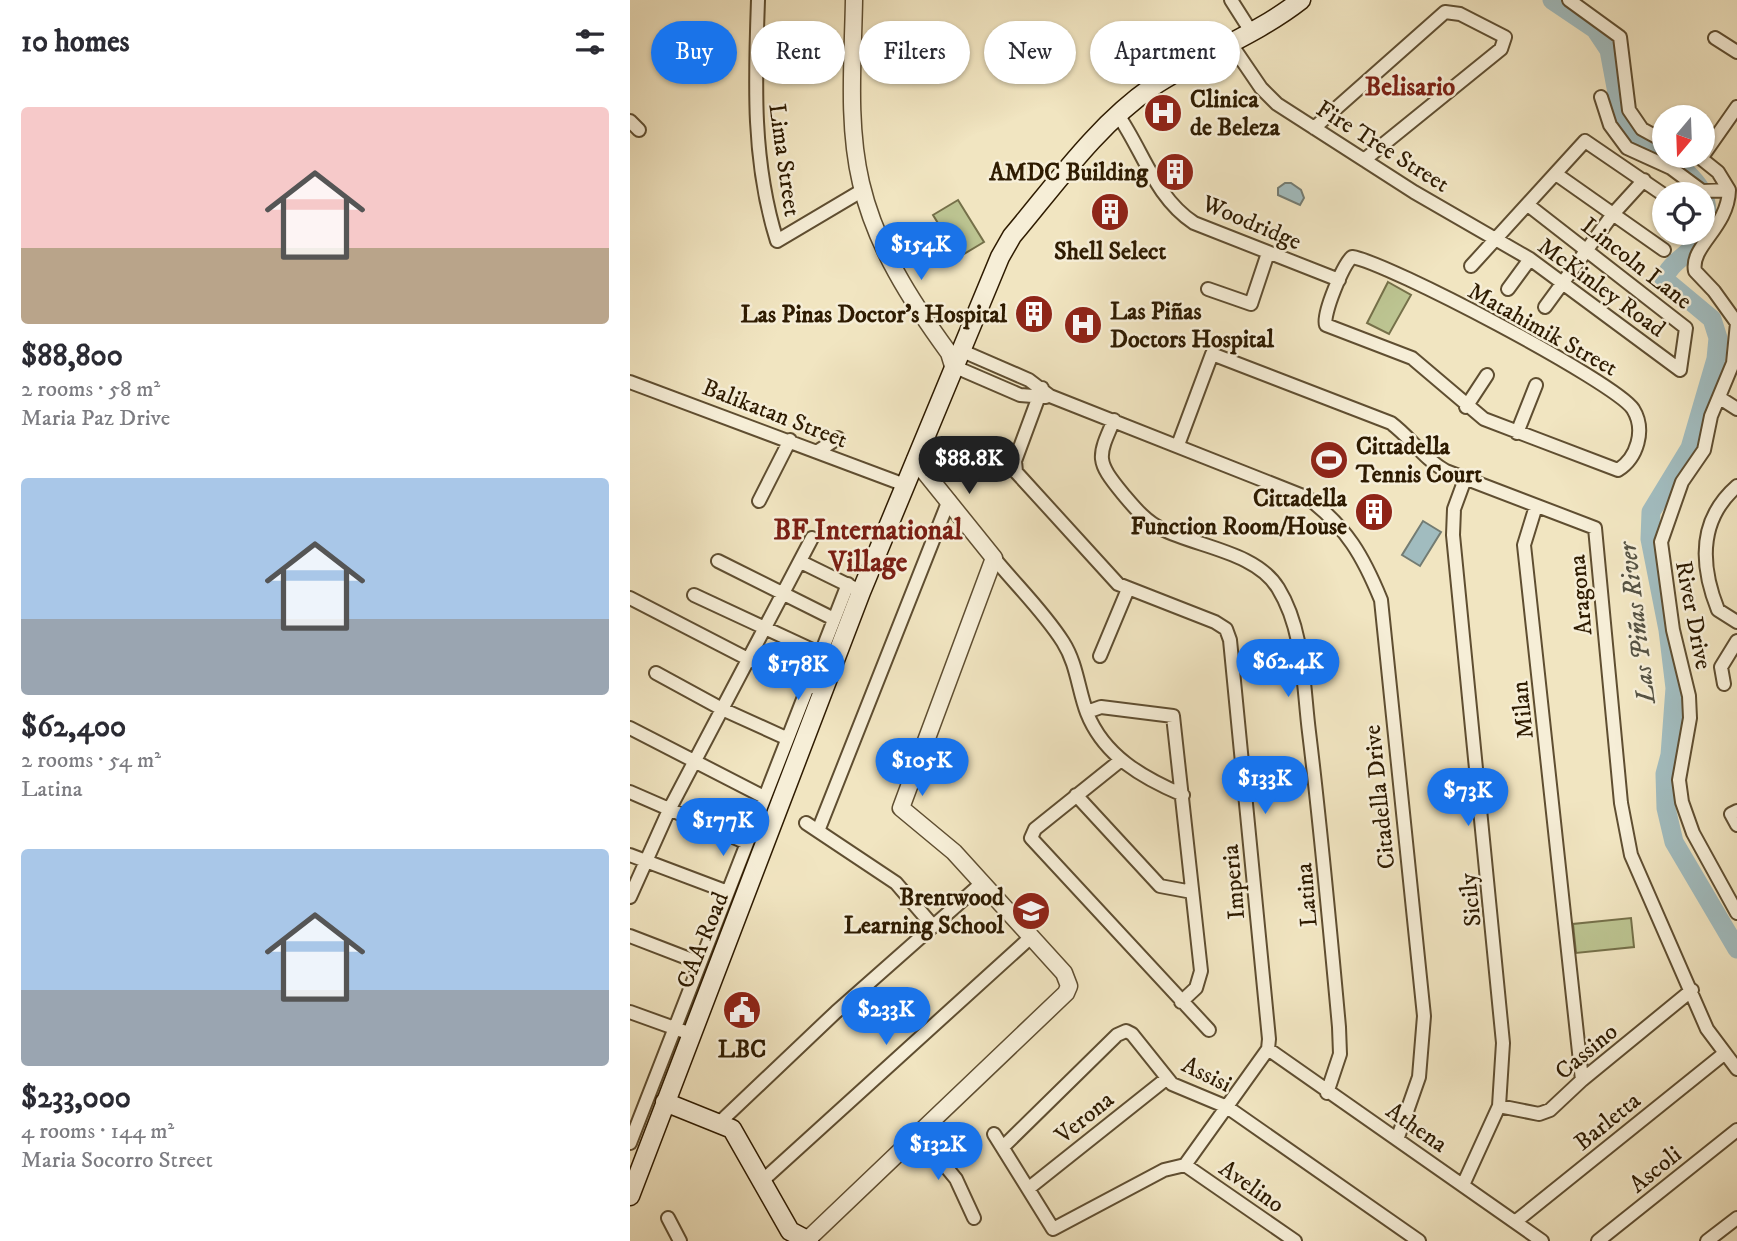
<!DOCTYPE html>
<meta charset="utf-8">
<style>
body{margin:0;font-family:"IM FELL DW Pica",serif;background:#f7f7f7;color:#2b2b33;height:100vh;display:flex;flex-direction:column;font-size:26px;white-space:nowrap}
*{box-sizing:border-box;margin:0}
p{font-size:23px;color:#7c7c81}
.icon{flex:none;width:38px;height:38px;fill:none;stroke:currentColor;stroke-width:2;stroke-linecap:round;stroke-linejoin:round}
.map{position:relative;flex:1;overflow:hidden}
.details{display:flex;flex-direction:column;background:#fff;width:630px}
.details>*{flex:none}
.top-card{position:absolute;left:21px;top:21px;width:665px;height:63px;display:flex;gap:14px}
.needle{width:46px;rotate:199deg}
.controls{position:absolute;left:1022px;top:105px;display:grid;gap:14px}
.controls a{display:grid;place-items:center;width:63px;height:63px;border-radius:50%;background:#fff;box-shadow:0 2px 5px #0004;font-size:35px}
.price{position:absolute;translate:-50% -60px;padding:0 16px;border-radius:24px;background:#1a73e8;color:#fff;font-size:23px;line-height:46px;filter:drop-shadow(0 2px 4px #0008)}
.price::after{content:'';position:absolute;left:50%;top:42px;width:21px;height:16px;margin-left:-10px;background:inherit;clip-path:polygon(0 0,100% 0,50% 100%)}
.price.active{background:#222;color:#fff}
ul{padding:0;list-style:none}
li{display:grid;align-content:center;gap:14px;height:371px;padding:0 21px}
li span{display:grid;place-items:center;height:217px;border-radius:7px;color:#555}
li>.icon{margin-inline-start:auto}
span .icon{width:126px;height:126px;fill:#fffc;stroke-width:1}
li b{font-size:30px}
h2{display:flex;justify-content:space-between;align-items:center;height:84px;padding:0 21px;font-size:30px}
.tag{padding:0 24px;border-radius:32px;background:#fff;box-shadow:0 2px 5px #0004;font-size:24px;line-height:63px}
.tag.active{background:#1a73e8;color:#fff}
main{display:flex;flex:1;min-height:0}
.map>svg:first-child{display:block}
.green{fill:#bcc491;stroke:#757049;stroke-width:2}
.water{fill:#a1bcbf;stroke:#737c73;stroke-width:2}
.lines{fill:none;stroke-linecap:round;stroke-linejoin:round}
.river{stroke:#a1bcbf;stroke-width:19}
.minor-casing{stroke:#5f4e31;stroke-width:16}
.tertiary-casing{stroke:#5f4e31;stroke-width:19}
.secondary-casing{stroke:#2e1b01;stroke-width:21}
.minor{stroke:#f6eed7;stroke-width:12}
.tertiary{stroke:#f6eed7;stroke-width:16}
.secondary{stroke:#f6eed7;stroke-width:18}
.labels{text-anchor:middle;stroke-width:5;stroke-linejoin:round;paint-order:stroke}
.poi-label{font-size:24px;font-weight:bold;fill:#2e1b01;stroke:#f6eed7;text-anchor:end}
.street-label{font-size:24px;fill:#2e1b01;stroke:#f6eed7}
.neighbourhood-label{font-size:26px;font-weight:bold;fill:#7a1f14;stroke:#f6eed7}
.water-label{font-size:26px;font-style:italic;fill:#565344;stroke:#f6eed7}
.quarter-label{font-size:28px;font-weight:bold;fill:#7a1f14;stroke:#f6eed7}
</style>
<main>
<section class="details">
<h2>10 homes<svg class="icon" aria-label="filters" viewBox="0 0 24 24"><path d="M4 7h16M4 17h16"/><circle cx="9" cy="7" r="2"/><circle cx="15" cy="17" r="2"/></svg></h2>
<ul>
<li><span style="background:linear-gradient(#f6c9c9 65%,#b9a48a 0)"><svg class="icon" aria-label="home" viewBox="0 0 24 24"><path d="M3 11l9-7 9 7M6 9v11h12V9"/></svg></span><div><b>$88,800</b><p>2 rooms · 58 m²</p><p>Maria Paz Drive</p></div></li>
<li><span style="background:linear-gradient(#a9c7e8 65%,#9aa5b1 0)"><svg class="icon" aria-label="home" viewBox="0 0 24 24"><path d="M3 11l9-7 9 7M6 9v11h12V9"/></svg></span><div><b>$62,400</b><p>2 rooms · 54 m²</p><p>Latina</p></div></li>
<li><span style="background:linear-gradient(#a9c7e8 65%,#9aa5b1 0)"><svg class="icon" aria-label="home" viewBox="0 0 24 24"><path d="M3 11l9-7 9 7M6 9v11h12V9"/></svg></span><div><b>$233,000</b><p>4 rooms · 144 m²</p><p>Maria Socorro Street</p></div></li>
</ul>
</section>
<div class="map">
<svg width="1107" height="1241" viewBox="0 0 1107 1241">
<rect width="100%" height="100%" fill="#f1e5c1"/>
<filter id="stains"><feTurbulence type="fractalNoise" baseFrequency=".00286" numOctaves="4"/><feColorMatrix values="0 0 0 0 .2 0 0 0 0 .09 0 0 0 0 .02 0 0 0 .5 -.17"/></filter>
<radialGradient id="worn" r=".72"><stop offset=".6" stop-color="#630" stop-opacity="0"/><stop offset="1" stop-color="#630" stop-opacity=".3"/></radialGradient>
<path class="green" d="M328,200L354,242L329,257L303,215Z
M758,282L781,295L759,334L737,323Z
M1001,918L1004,947L946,953L943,924Z"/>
<path class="water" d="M655,183H661L671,190L674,198L670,205L648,195V188Z
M793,521L811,532L790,566L772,555Z"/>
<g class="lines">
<path class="river" d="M922,0L965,29L979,50L993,125L1005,136L1034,151
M1039,156C1064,180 1086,194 1073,232
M1072,233C1066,253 1041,259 1034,279L1082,319L1088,338L1086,359L1060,448L1021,512L1020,539L1038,630L1045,688L1040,755L1035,774L1036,808L1044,842L1107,949"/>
<defs>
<path id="minor" d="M128,0C125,82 122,162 147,241L233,190
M601,0L622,33
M939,0L990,37L999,110L1012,129L1034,141
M1085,38L1107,52
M601,44L631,88L647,104L784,192L900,259L1050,370L1056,328L898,205
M971,97L980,125L997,148L1041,168L1072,191L1099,190
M488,115C514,153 525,197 564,223L709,280
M0,121L9,130
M684,128L815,12L830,14L875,37L871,49L734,160
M1068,156L1088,172L1099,190C1098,228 1060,246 1065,271L1084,291L1107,323L1103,363L1081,416L1074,450L1052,482L1031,542L1043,630L1059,696L1060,718L1049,780L1052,802L1063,833L1107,913
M1072,157L1107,107
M926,174L1034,250
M722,257C757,262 985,382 1003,409C1016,430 1007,458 988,470L854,419L782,358L696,325C692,315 713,265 722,257Z
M841,266L955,141L1034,195
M578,289L621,304L638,253
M878,289L900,259
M915,307L983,214L1014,180
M330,350L399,380L420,396L678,498C717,528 733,556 751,600L794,1016L789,1077L768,1137
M323,366L390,395L416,397
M0,382L275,485
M1093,400L1107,409
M836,407L857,375
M484,420C467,458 466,461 493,494C504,507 516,522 532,529C568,547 626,552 648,588C674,630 673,684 679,732C691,830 700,928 709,1027L710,1054L697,1093
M887,433L906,385
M548,445L582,354L761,423C781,438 795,460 816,471L965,528L991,803L1001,855L1077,1029L1107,1069
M188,451L208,438
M1107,486C1068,520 1070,565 1088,610L1107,622
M129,501L160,440
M906,506L894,545L952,1080
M364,558C386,585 414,612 433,642C447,664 448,689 457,713C474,756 513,778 553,795
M88,561L204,619
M171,562L224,588
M64,595L191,654
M0,598L118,659L183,687
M470,656L498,589
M26,673L92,709L156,738
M1094,684L1091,667L1107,641
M457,712L471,707L543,716L571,971L566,988L551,1002
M0,728L134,797
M491,760L405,829L401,838L579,1030
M0,792L117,843
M446,795L530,886L562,892
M1107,811L1101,814L1107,825
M176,823L266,883L303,926
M188,831L319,500
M0,855L98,892
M0,897L39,810L182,538
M0,936L70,963
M0,1012L61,1034
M638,1049L912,1241
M869,1106L909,1114L920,1110L952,1080L1062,990
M90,1122L206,1012L352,883
M289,1134L326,1179L344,1218
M364,1134L423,1229L534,1170L555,1165L638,1049L639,1039L600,640L596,629L585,622L488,584L386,472L385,461L412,388
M0,1143L218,584
M374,1146L487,1035L496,1031L502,1034L542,1084L597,1107L789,1241
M555,1165L665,1241
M132,1181L401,937
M833,1185L869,1106L873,1043L823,535L824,509L835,479
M399,1188L536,1079
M38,1218L50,1241
M885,1222L1095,1053
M968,1241L1107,1130
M1077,1241L1107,1218"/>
<path id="tertiary" d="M224,0C223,60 217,124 231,183C246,247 281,301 319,353L323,366
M177,1240L436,993L439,986L434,973L324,852L271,808L364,558L285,460"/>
<path id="secondary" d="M35,1102L102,1129L160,1231L179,1241
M0,1196L231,592L370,257L382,236C425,185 467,125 522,87C570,55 625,36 671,0"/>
</defs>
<use href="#minor" class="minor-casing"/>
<use href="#tertiary" class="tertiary-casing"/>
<use href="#secondary" class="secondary-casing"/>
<use href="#minor" class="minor"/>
<use href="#tertiary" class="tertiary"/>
<use href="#secondary" class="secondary"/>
</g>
<defs>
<symbol id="hospital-disc" viewBox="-11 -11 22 22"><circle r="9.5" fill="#8f2418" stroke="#f6eed7"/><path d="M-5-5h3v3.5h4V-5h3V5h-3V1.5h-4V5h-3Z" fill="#fff"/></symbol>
<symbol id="building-disc" viewBox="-11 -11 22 22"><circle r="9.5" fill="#8f2418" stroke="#f6eed7"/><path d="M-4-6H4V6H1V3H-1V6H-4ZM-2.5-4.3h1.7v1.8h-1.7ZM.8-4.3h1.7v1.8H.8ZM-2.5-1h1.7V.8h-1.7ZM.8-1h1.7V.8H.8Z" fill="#fff"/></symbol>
<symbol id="stadium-disc" viewBox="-11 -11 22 22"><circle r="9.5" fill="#8f2418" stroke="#f6eed7"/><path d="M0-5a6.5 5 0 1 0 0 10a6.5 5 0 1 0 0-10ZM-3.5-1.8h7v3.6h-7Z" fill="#fff"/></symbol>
<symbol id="school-disc" viewBox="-11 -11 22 22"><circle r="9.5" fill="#8f2418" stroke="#f6eed7"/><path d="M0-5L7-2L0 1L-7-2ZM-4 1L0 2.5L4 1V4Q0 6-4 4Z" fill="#fff"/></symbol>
<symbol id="civic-disc" viewBox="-11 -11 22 22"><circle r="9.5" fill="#8f2418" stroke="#f6eed7"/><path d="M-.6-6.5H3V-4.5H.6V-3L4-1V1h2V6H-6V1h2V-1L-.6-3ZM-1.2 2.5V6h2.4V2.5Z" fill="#fff"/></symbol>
</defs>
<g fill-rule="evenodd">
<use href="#hospital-disc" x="511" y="91" width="44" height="44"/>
<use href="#building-disc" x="523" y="150" width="44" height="44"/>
<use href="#building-disc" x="458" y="190" width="44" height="44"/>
<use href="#building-disc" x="382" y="292" width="44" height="44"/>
<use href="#hospital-disc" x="431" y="303" width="44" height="44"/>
<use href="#stadium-disc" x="677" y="438" width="44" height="44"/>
<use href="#building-disc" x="722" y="490" width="44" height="44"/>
<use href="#school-disc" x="379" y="889" width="44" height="44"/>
<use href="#civic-disc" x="90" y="988" width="44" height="44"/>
</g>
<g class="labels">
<g class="poi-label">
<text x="560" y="107" text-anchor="start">Clinica<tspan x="560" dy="28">de Beleza</tspan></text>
<text x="518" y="180">AMDC Building</text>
<text x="480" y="259" text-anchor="middle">Shell Select</text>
<text x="480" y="319" text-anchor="start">Las Piñas<tspan x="480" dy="28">Doctors Hospital</tspan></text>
<text x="377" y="322">Las Pinas Doctor's Hospital</text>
<text x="726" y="454" text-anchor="start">Cittadella<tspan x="726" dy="28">Tennis Court</tspan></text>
<text x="717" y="506">Cittadella<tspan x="717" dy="28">Function Room/House</tspan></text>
<text x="374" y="905">Brentwood<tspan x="374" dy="28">Learning School</tspan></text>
<text x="112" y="1057" text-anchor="middle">LBC</text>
</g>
<g class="street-label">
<text transform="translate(753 146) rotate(32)" y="8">Fire Tree Street</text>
<text transform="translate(155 160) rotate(82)" y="8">Lima Street</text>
<text transform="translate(622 222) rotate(23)" y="8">Woodridge</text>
<text transform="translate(1007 263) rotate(38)" y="8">Lincoln Lane</text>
<text transform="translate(972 287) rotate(36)" y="8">McKinley Road</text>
<text transform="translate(913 329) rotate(29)" y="8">Matahimik Street</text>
<text transform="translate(145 413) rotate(21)" y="8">Balikatan Street</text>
<text transform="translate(950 595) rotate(-95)" y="8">Aragona</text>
<text transform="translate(1064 615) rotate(79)" y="8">River Drive</text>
<text transform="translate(892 710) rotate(-96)" y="8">Milan</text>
<text transform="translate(749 797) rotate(-96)" y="8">Citadella Drive</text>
<text transform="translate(603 882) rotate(-95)" y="8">Imperia</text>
<text transform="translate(676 895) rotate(-95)" y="8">Latina</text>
<text transform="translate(840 900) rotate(-96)" y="8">Sicily</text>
<text transform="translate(72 940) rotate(-68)" y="8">CAA Road</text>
<text transform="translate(956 1051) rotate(-40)" y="8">Cassino</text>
<text transform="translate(577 1074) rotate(26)" y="8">Assisi</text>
<text transform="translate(454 1117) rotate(-39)" y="8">Verona</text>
<text transform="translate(977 1121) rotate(-39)" y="8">Barletta</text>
<text transform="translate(787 1127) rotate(35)" y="8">Athena</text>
<text transform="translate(1025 1169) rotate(-39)" y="8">Ascoli</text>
<text transform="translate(622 1186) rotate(35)" y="8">Avelino</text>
</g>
<g class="neighbourhood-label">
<text x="780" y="95">Belisario</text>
</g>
<g class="water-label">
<text transform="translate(1006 623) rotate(-97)" y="9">Las Piñas River</text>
</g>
<g class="quarter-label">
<text x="238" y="539">BF International<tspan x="238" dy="32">Village</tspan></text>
</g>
</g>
<rect width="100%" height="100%" filter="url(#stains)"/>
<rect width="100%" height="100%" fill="url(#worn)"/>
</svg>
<div class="controls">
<a><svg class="needle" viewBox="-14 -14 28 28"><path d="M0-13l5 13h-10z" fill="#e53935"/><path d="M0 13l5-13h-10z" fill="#7c7c81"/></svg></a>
<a><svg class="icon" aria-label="locate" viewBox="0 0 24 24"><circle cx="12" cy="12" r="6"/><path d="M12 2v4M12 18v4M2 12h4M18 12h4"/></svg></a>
</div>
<b class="price" style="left:291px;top:282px">$154K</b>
<b class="price active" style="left:339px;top:496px">$88.8K</b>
<b class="price" style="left:658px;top:699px">$62.4K</b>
<b class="price" style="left:168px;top:702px">$178K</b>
<b class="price" style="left:292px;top:798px">$105K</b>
<b class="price" style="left:635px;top:816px">$133K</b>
<b class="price" style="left:838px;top:828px">$73K</b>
<b class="price" style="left:93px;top:858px">$177K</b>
<b class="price" style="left:256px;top:1047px">$233K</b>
<b class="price" style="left:308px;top:1182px">$132K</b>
<div class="top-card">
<a class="tag active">Buy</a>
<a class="tag">Rent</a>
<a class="tag">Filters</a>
<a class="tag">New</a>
<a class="tag">Apartment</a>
</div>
</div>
</main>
